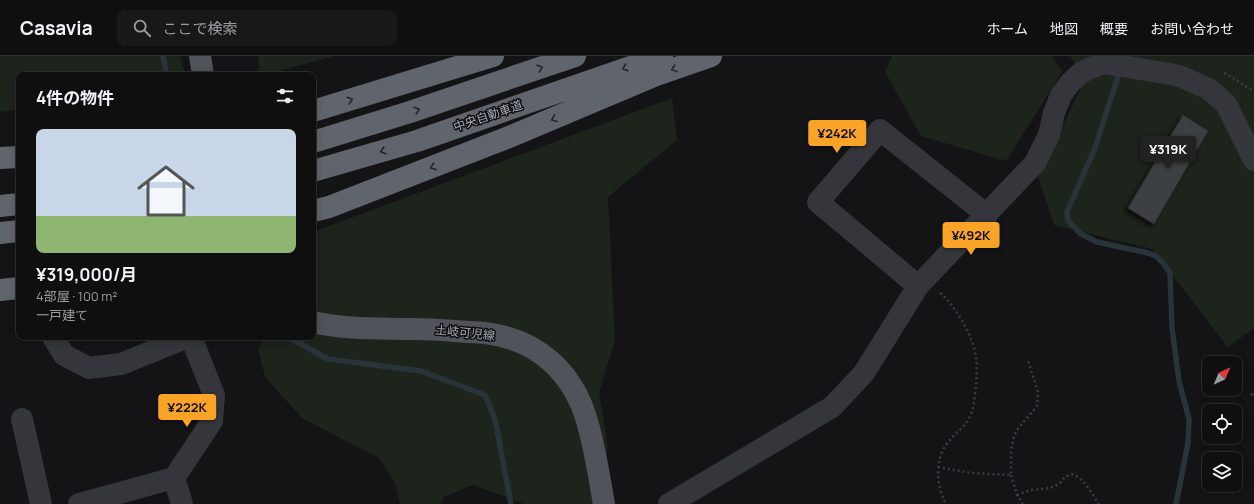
<!DOCTYPE html>
<html lang="ja">
<meta charset="utf-8">
<style>
body{margin:0;font-family:Manrope,"Noto Sans JP",sans-serif;background:#181819;color:#f1f3f6;height:100vh;display:flex;flex-direction:column;font-size:15px;white-space:nowrap}
*{box-sizing:border-box;margin:0}
p{font-size:13px;color:#9b9c9f}
.icon{flex:none;width:22px;height:22px;fill:none;stroke:currentColor;stroke-width:2;stroke-linecap:round;stroke-linejoin:round}
.map{position:relative;flex:1;overflow:hidden}
.details{position:absolute;left:16px;top:16px;width:300px;height:268px;display:flex;flex-direction:column;background:#0f0f10;border-radius:8px;box-shadow:0 2px 10px #0003,0 0 0 1px #2f2f30}
.details>*{flex:none}
.needle{width:26px;rotate:44deg}
.buttons{position:absolute;left:1202px;top:300px;display:grid;gap:8px}
.buttons a{display:grid;place-items:center;width:40px;height:40px;border-radius:8px;background:#0f0f10;box-shadow:0 2px 10px #0003,0 0 0 1px #2f2f30;font-size:20px}
.price{position:absolute;translate:-50% -34px;padding:0 9px;border-radius:4px;background:#faa427;color:#111;font-size:13px;line-height:26px;filter:drop-shadow(0 1px 2px #0008)}
.price::after{content:'';position:absolute;left:50%;top:24px;width:12px;height:9px;margin-left:-6px;background:inherit;clip-path:polygon(0 0,100% 0,50% 100%)}
.price.current{background:#222;color:#fff}
ul{padding:0;list-style:none}
li{display:grid;align-content:center;gap:8px;height:212px;padding:0 20px}
li span{display:grid;place-items:center;height:124px;border-radius:8px;color:#555}
li>.icon{margin-inline-start:auto}
span .icon{width:72px;height:72px;fill:#fffc;stroke-width:1}
li b{font-size:17px}
h2{display:flex;justify-content:space-between;align-items:center;height:48px;padding:0 20px;font-size:17px}
header{display:flex;align-items:center;gap:24px;box-sizing:border-box;height:56px;padding:0 20px;background:#0f0f10;border-bottom:1px solid #2f2f30}
header strong{font-size:19px}
nav{display:flex;gap:22px;margin-inline-start:auto;font-size:14px}
.search{width:280px;height:36px;background:#181819;display:flex;align-items:center;gap:10px;box-sizing:border-box;padding:0 14px;border-radius:8px;color:#9b9c9f;font-size:15px}
.map>svg:first-child{display:block}
.green{fill:#1c241c}
.lines{fill:none;stroke-linecap:round;stroke-linejoin:round}
.stream{stroke:#29343a;stroke-width:5.5}
.building{fill:#3e3f43;stroke:#2e2e32;filter:url(#shadow)}
.path{stroke:#3b3d42;stroke-width:2.5;stroke-dasharray:2 3;stroke-linecap:butt}
.street{stroke:#35363b;stroke-width:22}
.primary{stroke:#51535a;stroke-width:22}
.highway{stroke:#60646c;stroke-width:22}
.oneway{stroke:#232428}
.labels{text-anchor:middle;stroke-width:3;stroke-linejoin:round;paint-order:stroke}
.street-label{font-size:12px;fill:#a5acb7;stroke:#0f0f11}
</style>
<header>
<strong>Casavia</strong>
<div class="search"><svg class="icon" aria-label="search" viewBox="0 0 24 24"><circle cx="10" cy="10" r="6"/><path d="M15 15l6 6"/></svg>ここで検索</div>
<nav><a>ホーム</a><a>地図</a><a>概要</a><a>お問い合わせ</a></nav>
</header>
<div class="map">
<svg width="1254" height="448" viewBox="0 0 1254 448">
<defs>
<filter id="shadow"><feDropShadow dx="-3.5" dy="3.5" stdDeviation="2" flood-color="#0009"/></filter>
</defs>
<rect width="100%" height="100%" fill="#141416"/>
<path class="green" d="M0,0H180L186,19H19V54L0,56Z
M258,0H334L265,19H260Z
M892,0H1052L1062,16L1006,105L921,80L885,16Z
M1070,0H1254V272L1228,291L1152,193L1054,169L1038,121L1085,24Z
M672,42L677,84L608,141L615,284L599,337L608,391L596,446L594,448H524L473,429L443,441L441,448H400L395,427L379,402L302,362L265,321L258,293L264,281H313V176Z"/>
<g class="lines">
<path class="stream" d="M163,0L167,19
M1120,14L1095,92L1067,156L1068,165L1081,178L1097,186L1148,197L1156,200L1163,207L1170,217L1172,272L1179,325L1189,363L1188,387L1176,448
M288,281L328,303L421,315L485,339L495,363L511,448"/>
</g>
<path class="building" d="M1183,59L1208,75L1154,168L1128,152Z"/>
<g class="lines">
<path class="path" d="M1224,17C1235,22 1243,30 1254,35
M940,237C948,243 953,251 959,260C977,288 979,306 975,339C974,347 973,355 969,362C965,371 955,377 949,385C934,402 936,429 946,448
M1251,338L1254,340
M938,411L971,417L1011,419V397L1013,384L1016,375L1037,350L1038,336L1028,305
M1011,419L1017,439L1023,448
M1017,439L1031,434L1050,432L1059,428L1064,422L1071,418C1084,421 1091,437 1099,448"/>
<path class="street" d="M918,230L818,146L880,74L987,159
M53,281L64,299L89,312L121,308L188,281
M22,363L41,448
M79,448L174,422
M182,448L174,422L212,365L214,339L191,281
M669,448L832,351L864,317L918,230L1035,107L1049,79L1054,57L1061,39L1070,27L1082,16L1103,7L1171,18L1182,21L1209,33L1226,48L1254,104"/>
<path class="primary" d="M200,0L203,19
M313,266C347,274 381,272 416,273C429,273 442,274 455,275C465,276 475,276 485,277C537,283 573,316 587,365C595,392 599,420 604,448"/>
<path class="highway" d="M313,55L493,0
M313,86L410,56L575,0
M0,102L19,101
M313,115L417,85L662,0
M0,150L19,148
M313,155L329,151L509,81L656,19L711,0
M0,177L19,175
M0,234L19,232"/>
</g>
<defs><path id="oneway-chevron" d="M-2-3.5L2.5 0L-2 3.5" fill="none" stroke-width="1.6" stroke-linecap="round" stroke-linejoin="round"/></defs>
<g class="oneway">
<use href="#oneway-chevron" transform="translate(540 12) rotate(-19)"/>
<use href="#oneway-chevron" transform="translate(625 12) rotate(161)"/>
<use href="#oneway-chevron" transform="translate(674 13) rotate(160)"/>
<use href="#oneway-chevron" transform="translate(350 44) rotate(-17)"/>
<use href="#oneway-chevron" transform="translate(417 54) rotate(-19)"/>
<use href="#oneway-chevron" transform="translate(554 63) rotate(157)"/>
<use href="#oneway-chevron" transform="translate(383 95) rotate(164)"/>
<use href="#oneway-chevron" transform="translate(433 111) rotate(159)"/>
</g>
<g class="labels">
<g class="street-label">
<text transform="translate(488 60) rotate(-19)" y="4">中央自動車道</text>
<text transform="translate(465 277) rotate(6)" y="4">土岐可児線</text>
</g>
</g>
</svg>
<div class="buttons">
<a><svg class="needle" viewBox="-14 -14 28 28"><path d="M0-13l5 13h-10z" fill="#e53935"/><path d="M0 13l5-13h-10z" fill="#9b9c9f"/></svg></a>
<a><svg class="icon" aria-label="locate" viewBox="0 0 24 24"><circle cx="12" cy="12" r="6"/><path d="M12 2v4M12 18v4M2 12h4M18 12h4"/></svg></a>
<a><svg class="icon" aria-label="layers" viewBox="0 0 24 24"><path d="M12 4l9 5-9 5-9-5zM3 14l9 5 9-5"/></svg></a>
</div>
<b class="price" style="left:837px;top:98px">¥242K</b>
<b class="price current" style="left:1168px;top:114px">¥319K</b>
<b class="price" style="left:971px;top:200px">¥492K</b>
<b class="price" style="left:187px;top:372px">¥222K</b>
<section class="details">
<h2>4件の物件<svg class="icon" aria-label="filters" viewBox="0 0 24 24"><path d="M4 7h16M4 17h16"/><circle cx="9" cy="7" r="2"/><circle cx="15" cy="17" r="2"/></svg></h2>
<ul>
<li><span style="background:linear-gradient(#c9d6e8 70%,#8fb573 0)"><svg class="icon" aria-label="home" viewBox="0 0 24 24"><path d="M3 11l9-7 9 7M6 9v11h12V9"/></svg></span><div><b>¥319,000/月</b><p>4部屋 · 100 m²</p><p>一戸建て</p></div></li>
</ul>
</section>
</div>
